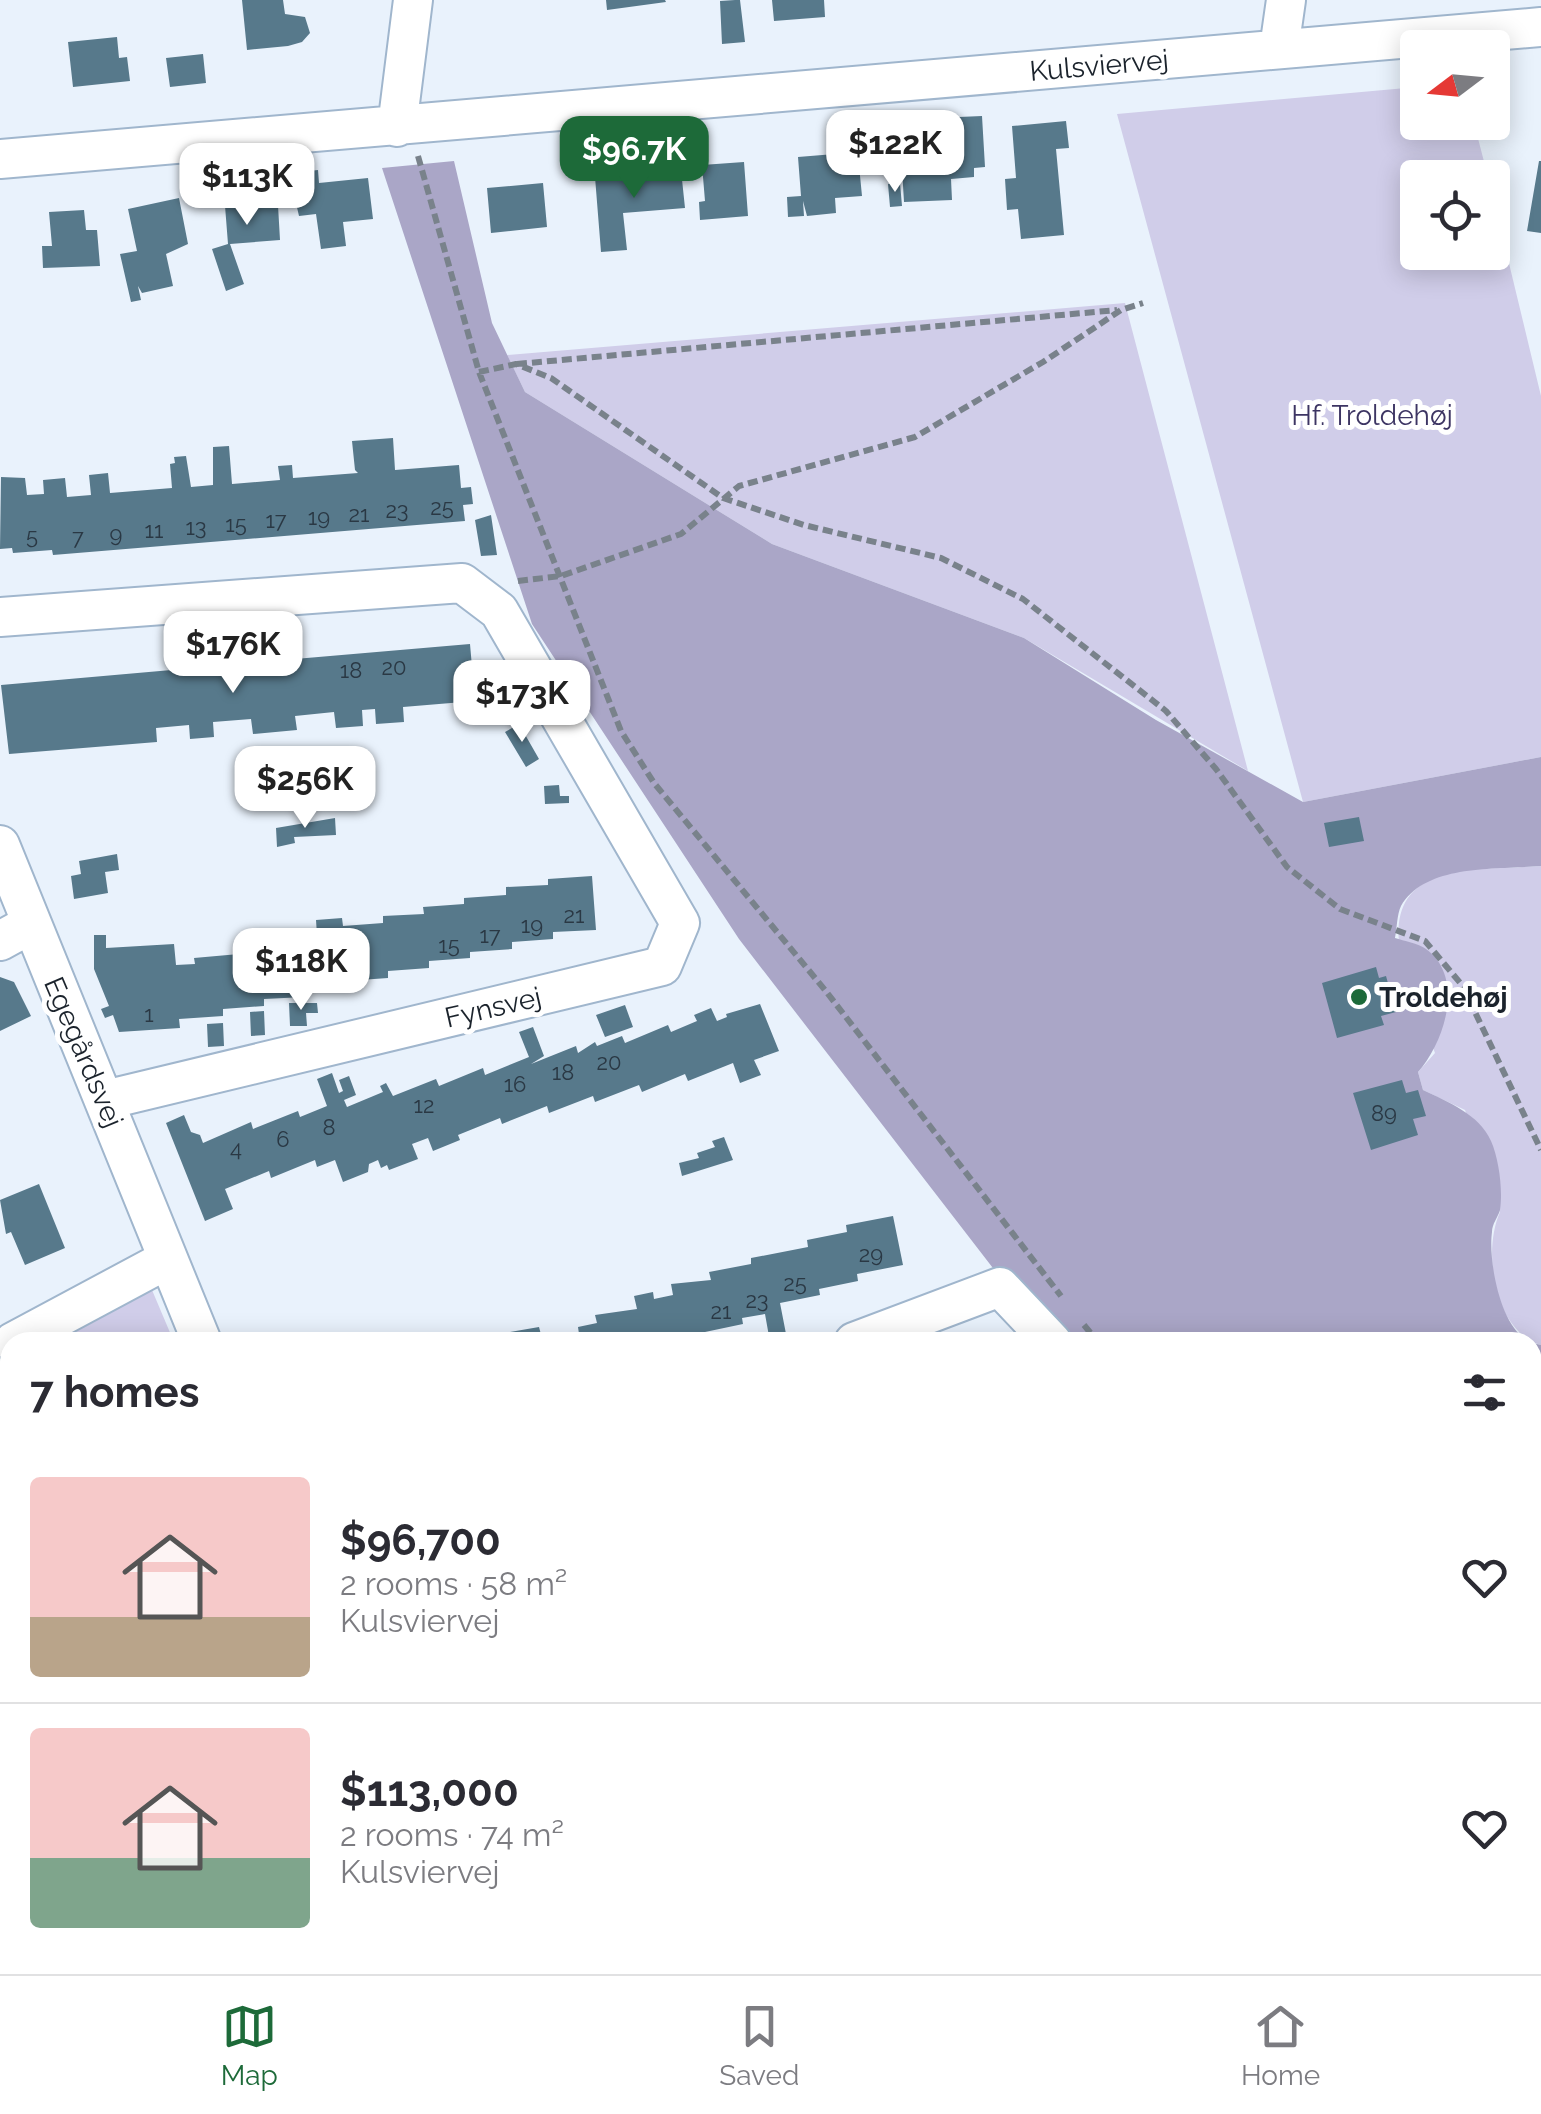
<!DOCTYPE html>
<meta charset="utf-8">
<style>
body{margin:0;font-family:Raleway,sans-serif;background:#f2f2f3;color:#2b2b33;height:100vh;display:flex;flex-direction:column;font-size:38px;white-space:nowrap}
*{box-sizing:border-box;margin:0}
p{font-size:32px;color:#7c7c81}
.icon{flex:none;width:55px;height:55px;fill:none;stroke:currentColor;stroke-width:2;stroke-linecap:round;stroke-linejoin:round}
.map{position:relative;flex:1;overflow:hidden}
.side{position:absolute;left:0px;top:1332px;width:1542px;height:642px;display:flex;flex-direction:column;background:#fff;border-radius:30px 30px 0 0;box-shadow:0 5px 25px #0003}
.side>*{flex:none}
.needle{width:65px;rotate:254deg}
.fabs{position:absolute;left:1400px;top:30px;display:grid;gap:20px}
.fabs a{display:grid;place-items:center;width:110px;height:110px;border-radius:10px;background:#fff;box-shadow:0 5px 25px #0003;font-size:50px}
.price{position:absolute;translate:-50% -85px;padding:0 22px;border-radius:20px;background:#fff;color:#222;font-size:32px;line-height:65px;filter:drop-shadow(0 2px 5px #0008)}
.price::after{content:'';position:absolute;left:50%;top:60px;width:30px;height:22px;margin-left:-15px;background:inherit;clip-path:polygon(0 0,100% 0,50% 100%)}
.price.selected{background:#1d6a39;color:#fff}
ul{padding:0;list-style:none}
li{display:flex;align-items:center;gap:30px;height:250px;padding:0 30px}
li+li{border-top:2px solid #e1e1e2}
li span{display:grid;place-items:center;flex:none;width:280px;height:200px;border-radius:10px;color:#555}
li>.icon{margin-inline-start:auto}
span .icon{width:120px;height:120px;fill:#fffc;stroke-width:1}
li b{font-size:42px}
h2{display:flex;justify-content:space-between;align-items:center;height:120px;padding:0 30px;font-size:42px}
.tab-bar{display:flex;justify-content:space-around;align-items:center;height:140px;border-top:2px solid #e1e1e2;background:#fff;font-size:28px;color:#7c7c81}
.tab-bar a{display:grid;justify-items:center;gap:5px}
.tab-bar .selected{color:#1d6a39}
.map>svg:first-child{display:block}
.green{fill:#d0cde9}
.forest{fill:#aaa6c7}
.building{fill:#57798b}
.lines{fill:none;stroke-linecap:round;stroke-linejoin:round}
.minor-casing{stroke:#a0b6cd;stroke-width:42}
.path{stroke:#79828b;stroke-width:6;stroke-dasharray:10 5;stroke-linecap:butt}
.minor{stroke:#fff;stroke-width:38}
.poi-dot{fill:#1d6a39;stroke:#fff;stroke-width:4}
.labels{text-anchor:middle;stroke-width:10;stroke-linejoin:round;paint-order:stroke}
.number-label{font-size:22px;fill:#2a3844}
.street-label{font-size:28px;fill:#1b232c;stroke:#fff}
.park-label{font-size:28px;fill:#3d3563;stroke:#fff}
.poi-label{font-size:28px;font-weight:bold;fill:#1b232c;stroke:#fff;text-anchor:start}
</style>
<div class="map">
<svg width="1541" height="1974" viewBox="0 0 1541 1974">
<rect width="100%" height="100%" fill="#e9f2fc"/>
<path class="green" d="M1417,87L1418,122L1474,123L1488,177L1418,178V252H1492L1493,197L1541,396V757L1303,802L1117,114Z
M1125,303L1248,771L1024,638L772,544L525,392L507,355Z
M1541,866V1345C1494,1331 1482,1252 1500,1212L1465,1110L1423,1090L1418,1072L1435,1053C1417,1001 1360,902 1440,876C1469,866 1510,869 1541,866Z
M152,1290L174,1342H57Z
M10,1368V1688L0,1698V1374Z"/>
<path class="forest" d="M454,161L492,323L525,392L772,544L1024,638L1156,720L1303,802L1541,757V866C1498,870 1426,863 1401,906C1397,914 1397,928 1395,938C1404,941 1418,943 1426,949C1466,978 1444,1043 1418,1072L1423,1090C1448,1102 1479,1114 1491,1141C1499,1159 1503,1190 1500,1210C1498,1217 1492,1224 1492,1232C1488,1261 1501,1333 1532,1342H1050L739,939L532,624L382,168Z
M1532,1343L1541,1345V1974H1105L1121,1965H1532Z"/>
<path class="building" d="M242,0H283L285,14L305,17L310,33L302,42L288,46L247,50Z
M606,0H665L666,2L607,10Z
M735,0H740L745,42L722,44L720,1Z
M772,0H824L825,17L774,21Z
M117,37L119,58L127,57L130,81L73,87L68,42Z
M203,54L206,83L170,87L166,58Z
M982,116L985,167L974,168V177L951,179L952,200L904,202L901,152L914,151L913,144L935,143V149L961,147L959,117Z
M1066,121L1069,148L1056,149L1064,235L1021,239L1018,209L1007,210L1005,179L1016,178L1012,126Z
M876,126L878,154L858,155L862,196L835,198L836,213L807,216L803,201L804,216L788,217L787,197L801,196L798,157L859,152L857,127Z
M1539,161H1541V233L1527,231Z
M744,162L748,216L700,220L699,202L705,201L702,165Z
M318,170L319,183L368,178L373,219L343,222L346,246L321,249L316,214L299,216L289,173Z
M662,170H681L685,208L623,213L627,250L601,252L595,177Z
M543,183L547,227L491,233L487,188Z
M900,183L902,206L890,207L888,184Z
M277,188L280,240L230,244L244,284L226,291L212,249L228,244L224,193Z
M179,198L188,244L166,254L173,286L142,293L138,286L141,300L131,302L120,254L137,251L128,209Z
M84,210L86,230H97L100,266L43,268L42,246H52L49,212Z
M393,438L395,470L459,465L461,488L471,487L473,504L463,505L465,521L53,555L52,550L13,553L12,548L0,549L1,477L25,478L27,495L44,494L43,480L65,478L67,497L91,495L89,475L108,473L110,493L172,488L170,464L175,463L174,457L186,456L191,487L213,485V447L229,446L232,484L280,480L278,466L292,465L293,478L358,473L355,470L352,441Z
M491,515L497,555L481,556L475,520Z
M263,620L265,648L259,649L260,662L470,644L475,701L403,707L404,722L376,724L375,709L362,710L363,726L336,728L334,712L295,716L297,730L253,734L251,719L213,722L214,737L190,739L189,725L156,728L157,742L9,754L1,685L251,663L247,621Z
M519,724L539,759L526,767L505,732Z
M559,785L560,796H569V803L545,804L544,786Z
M1359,817L1364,841L1329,847L1324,823Z
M335,818L336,835L294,837L295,843L277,847L276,828Z
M117,854L119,870L105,872L108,893L74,899L71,876L81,874L79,861Z
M592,876L596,930L553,932V939L512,942V949L470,952V958L429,961V968L388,971V978L346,981L347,987L304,990V997L264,999V1006L223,1009V1016L179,1019L180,1028L119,1032L113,1015L105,1018L101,1009L109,1006L94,969V935H106V948L174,944L176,965L195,964L194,958L239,954V947L276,944L275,938L317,935L316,920L342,918L343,926L383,923V916L424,914L423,907L464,904V898L506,895V887L548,885V879Z
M1376,967L1379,978L1386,976L1396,1012L1381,1016L1384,1025L1337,1038L1322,983Z
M0,977L14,982L31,1016L0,1031Z
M289,1003H317L318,1013H306L307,1026H290Z
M760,1004L779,1051L754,1060L761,1075L740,1083L733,1063L688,1081L685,1074L642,1092L639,1085L595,1102L593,1096L549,1113L547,1106L502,1124L500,1118L458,1135L460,1140L433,1151L428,1138L412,1144L418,1159L389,1170L387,1165L381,1168L378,1160L369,1164L368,1172L343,1182L335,1160L317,1167L315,1160L271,1178L269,1171L225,1189L233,1209L205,1221L166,1123L184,1115L191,1132L200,1135L203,1143L251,1122L253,1129L298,1111L300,1117L327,1106L317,1079L332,1073L339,1093L343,1091L339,1080L349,1076L356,1095L344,1100L347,1107L383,1092L380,1086L386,1083L393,1096L436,1079L439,1086L483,1068L485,1075L529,1057L519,1032L533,1027L544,1056L531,1064L576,1046L578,1053L595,1042L597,1046L622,1036L625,1043L668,1025L671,1032L697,1021L694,1015L711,1008L717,1021L727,1017L726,1014Z
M625,1005L633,1027L605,1037L596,1015Z
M264,1011L265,1035L251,1036L250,1012Z
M223,1023L224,1046L208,1047L207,1024Z
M1402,1080L1406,1093L1418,1090L1426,1116L1413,1119L1418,1135L1371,1150L1353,1093Z
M724,1137L733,1160L682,1176L679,1163L699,1158L697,1153L715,1147L712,1141Z
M39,1184L65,1248L25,1265L11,1232L6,1234L0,1200Z
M893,1216L903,1265L857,1274L858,1281L819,1289L820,1295L780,1303L787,1339L770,1342L765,1314L742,1318L743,1324L705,1332L706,1339L690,1342H544L579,1334L578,1327L597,1323L595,1315L637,1309L634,1296L653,1292L654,1299L673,1295L671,1284L711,1280L709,1272L751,1264V1258L808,1247L807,1240L847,1232L846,1225Z
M539,1327L543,1342H512L510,1332Z
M339,1965H393L397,1974H321Z
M705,1965H761L766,1974H695Z"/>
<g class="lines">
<defs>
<path id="minor" d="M1279,49L1286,0
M397,127L413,0
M0,159L1541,27
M0,617L462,583L499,611L680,923L662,966L105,1100
M0,845L202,1342
M0,941L31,924
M13,1342L168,1259
M854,1342L1000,1287L1052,1342
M455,1965L459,1974
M547,1974L564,1965"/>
</defs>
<use href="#minor" class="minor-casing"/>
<path class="path" d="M418,156L479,372L621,731L654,783L825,990L1061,1296
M517,364L1117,310
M479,372L516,364L551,378L723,498L804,525L941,558L1023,599L1166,711L1216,769L1287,867L1340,909L1425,941L1462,985L1541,1150
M518,581L561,576L681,534L739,486L915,437L1043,362L1121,310L1143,303
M1084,1325L1098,1342
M1532,1615L1541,1617
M1532,1716L1541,1710
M0,1717L10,1706
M1084,1974L1100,1965"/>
<use href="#minor" class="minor"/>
</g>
<circle class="poi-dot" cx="1359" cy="997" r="10"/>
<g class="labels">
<g class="number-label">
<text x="442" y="515">25</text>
<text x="397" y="518">23</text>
<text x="359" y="522">21</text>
<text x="319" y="525">19</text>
<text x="276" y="528">17</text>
<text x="236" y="532">15</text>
<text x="196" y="535">13</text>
<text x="154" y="538">11</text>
<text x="116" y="542">9</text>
<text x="32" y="544">5</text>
<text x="78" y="545">7</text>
<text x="394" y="675">20</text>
<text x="351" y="678">18</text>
<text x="574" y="923">21</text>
<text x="532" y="933">19</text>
<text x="490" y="943">17</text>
<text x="449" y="953">15</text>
<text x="149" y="1022">1</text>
<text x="609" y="1070">20</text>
<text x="563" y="1080">18</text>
<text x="515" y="1092">16</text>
<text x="424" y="1113">12</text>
<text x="1384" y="1121">89</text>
<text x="329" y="1135">8</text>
<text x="283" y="1147">6</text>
<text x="236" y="1156">4</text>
<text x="871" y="1262">29</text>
<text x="795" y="1291">25</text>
<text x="757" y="1308">23</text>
<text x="721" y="1319">21</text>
</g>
<g class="street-label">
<text transform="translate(1099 65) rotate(-5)" y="10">Kulsviervej</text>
<text transform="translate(493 1007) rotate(-13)" y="10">Fynsvej</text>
<text transform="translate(84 1052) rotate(67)" y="10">Egegårdsvej</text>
</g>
<g class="park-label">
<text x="1372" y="425">Hf. Troldehøj</text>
</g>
<g class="poi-label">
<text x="1379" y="1007">Troldehøj</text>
</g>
</g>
</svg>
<div class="fabs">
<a><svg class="needle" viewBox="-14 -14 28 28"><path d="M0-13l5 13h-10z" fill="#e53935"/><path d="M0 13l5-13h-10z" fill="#7c7c81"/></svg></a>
<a><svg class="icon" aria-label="locate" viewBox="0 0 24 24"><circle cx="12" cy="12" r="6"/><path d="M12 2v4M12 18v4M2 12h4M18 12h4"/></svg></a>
</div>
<b class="price" style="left:895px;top:195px">$122K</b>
<b class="price selected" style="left:634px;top:201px">$96.7K</b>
<b class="price" style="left:247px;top:228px">$113K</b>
<b class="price" style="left:233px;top:696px">$176K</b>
<b class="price" style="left:522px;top:745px">$173K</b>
<b class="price" style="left:305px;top:831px">$256K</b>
<b class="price" style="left:301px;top:1013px">$118K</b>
<section class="side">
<h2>7 homes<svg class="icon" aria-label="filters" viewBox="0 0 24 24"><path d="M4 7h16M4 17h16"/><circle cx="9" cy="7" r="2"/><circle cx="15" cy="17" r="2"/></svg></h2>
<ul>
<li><span style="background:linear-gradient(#f6c9c9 70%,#b9a48a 0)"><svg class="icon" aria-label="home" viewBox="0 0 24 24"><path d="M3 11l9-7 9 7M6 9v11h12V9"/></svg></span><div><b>$96,700</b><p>2 rooms · 58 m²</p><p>Kulsviervej</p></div><svg class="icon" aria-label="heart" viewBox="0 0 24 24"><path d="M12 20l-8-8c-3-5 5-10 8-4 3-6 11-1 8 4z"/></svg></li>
<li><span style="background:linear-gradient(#f6c9c9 65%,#7fa58c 0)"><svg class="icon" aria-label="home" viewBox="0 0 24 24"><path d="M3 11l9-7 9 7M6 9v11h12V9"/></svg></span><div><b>$113,000</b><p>2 rooms · 74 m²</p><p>Kulsviervej</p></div><svg class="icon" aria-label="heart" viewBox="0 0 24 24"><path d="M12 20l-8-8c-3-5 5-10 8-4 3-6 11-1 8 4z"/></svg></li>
</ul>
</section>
</div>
<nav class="tab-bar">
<a class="selected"><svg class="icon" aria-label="map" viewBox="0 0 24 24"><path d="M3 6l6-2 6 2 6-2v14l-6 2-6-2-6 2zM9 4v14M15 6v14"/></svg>Map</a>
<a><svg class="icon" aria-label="saved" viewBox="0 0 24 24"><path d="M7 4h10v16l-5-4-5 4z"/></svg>Saved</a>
<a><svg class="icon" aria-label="home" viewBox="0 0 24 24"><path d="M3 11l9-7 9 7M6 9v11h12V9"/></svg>Home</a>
</nav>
